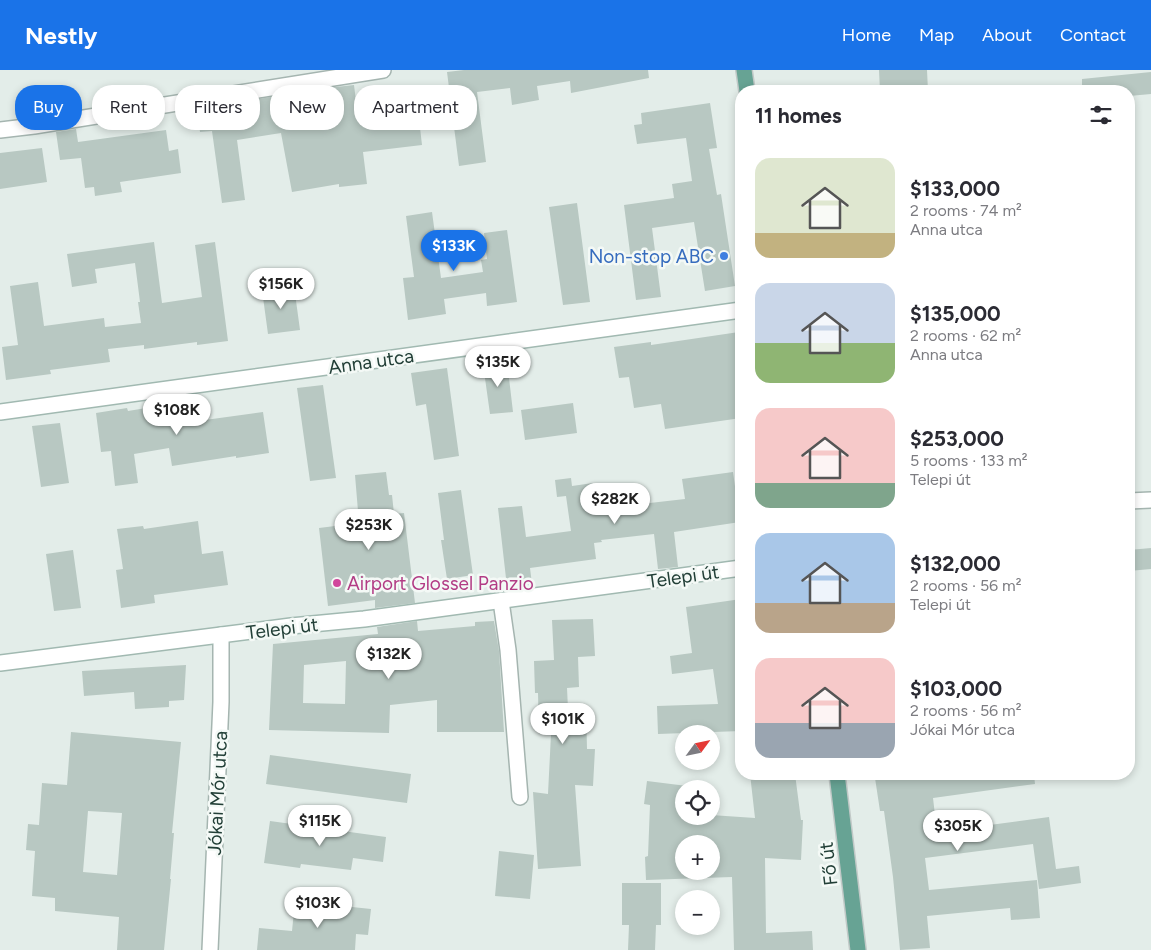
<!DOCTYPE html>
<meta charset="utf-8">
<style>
body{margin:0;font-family:Figtree,sans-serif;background:#f7f7f7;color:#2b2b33;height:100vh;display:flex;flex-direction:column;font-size:19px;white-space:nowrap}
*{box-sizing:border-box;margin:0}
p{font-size:16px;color:#7c7c81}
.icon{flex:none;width:28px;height:28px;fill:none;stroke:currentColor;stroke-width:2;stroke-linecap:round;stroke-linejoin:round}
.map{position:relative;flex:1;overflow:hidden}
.panel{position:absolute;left:735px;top:15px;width:400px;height:695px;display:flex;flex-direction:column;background:#fff;border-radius:20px;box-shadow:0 2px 8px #0003}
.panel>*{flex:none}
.top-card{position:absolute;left:15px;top:15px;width:475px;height:45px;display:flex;gap:10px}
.needle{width:32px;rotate:57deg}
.controls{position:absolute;left:675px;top:655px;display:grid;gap:10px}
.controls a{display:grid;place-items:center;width:45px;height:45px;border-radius:50%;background:#fff;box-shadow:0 2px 8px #0003;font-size:25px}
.price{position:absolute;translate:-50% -42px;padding:0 11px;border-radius:18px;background:#fff;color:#222;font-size:16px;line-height:32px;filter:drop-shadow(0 1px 2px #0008)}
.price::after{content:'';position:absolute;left:50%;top:30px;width:15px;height:11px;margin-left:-8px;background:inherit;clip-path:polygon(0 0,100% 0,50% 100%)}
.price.current{background:#1a73e8;color:#fff}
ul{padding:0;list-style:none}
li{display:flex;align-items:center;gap:15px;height:125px;padding:0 20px}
li span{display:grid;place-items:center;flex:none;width:140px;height:100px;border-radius:15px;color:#555}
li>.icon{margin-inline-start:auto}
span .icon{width:60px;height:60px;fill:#fffc;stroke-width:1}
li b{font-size:21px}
h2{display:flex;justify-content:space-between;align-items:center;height:60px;padding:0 20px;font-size:21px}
.chip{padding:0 18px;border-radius:20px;background:#fff;box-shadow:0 2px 8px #0003;font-size:18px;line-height:45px}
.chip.current{background:#1a73e8;color:#fff}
header{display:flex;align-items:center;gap:30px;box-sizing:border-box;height:70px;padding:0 25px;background:#1a73e8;color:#fff}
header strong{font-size:24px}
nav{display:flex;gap:28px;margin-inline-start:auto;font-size:18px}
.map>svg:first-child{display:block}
.building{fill:#b8c8c2;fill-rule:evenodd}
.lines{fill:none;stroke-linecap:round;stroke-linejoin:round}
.street-casing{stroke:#a5b5b0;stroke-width:18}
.secondary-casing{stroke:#a1b9b1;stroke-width:18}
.primary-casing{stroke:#c1c9c7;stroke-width:18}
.path{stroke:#83b1a3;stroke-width:3;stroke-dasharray:2.5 4;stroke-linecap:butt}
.street{stroke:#fff;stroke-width:15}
.secondary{stroke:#fff;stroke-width:15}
.primary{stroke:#67a394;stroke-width:15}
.shop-dot{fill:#3f7fe0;stroke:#f4f9f6;stroke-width:2}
.hotel-dot{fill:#d1479c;stroke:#f4f9f6;stroke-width:2}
.labels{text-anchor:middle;stroke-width:5;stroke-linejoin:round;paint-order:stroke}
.shop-label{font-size:19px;fill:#366cbe;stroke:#f4f9f6;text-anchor:end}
.street-label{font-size:19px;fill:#223f37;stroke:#f4f9f6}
.hotel-label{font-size:19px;fill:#b23c85;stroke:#f4f9f6;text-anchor:start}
</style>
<header>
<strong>Nestly</strong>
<nav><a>Home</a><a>Map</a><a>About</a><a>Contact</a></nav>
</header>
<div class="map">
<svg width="1151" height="880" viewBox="0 0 1151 880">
<rect width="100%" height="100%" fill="#e3ede9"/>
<path class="building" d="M464,0H648L649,8L571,23L570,11L537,16L539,30L512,35L510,18L477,22L486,92L459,96L447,2Z
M879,0H927L928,21H880Z
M1151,2V24L1129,26V21H1082V9Z
M354,15L356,31L416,23L422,75L363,82L367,114L339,117V114L292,122L281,63L237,70L245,130L222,133L212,61L200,62L197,39L327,18Z
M710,33L717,78L709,79L717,125L721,124L735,216L705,221L694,152L652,158L661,227L636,230L624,135L674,128L672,114L692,111L686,68L637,74L634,55L642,54L641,43Z
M76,59L78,72L166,60L169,81L178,79L181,103L120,112L122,122L95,126L94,117L85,118L81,88L60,90L56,62Z
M42,78L47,112L0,119V83Z
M577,133L590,232L563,235L549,137Z
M432,142L441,208L483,202L481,190L487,189L484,163L507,160L517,232L487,236L486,223L444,229L446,244L408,250L403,208L414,207L406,146Z
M154,172L162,233L202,227L195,175L215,172L228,271L197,275V272L144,279V275L108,279L110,292L50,300L51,304L6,310L2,277L18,275L10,216L38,212L44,256L104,248L105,257L141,253L138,232H140L135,193L95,199L97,213L72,217L67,184Z
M294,216L300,260L268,264L262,220Z
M739,262L741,275V348L665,359L661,334L634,338L629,307L619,308L614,277L651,272V275Z
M507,291L513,342L490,344L483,294Z
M447,298L459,386L434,390L426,334L416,336L411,303Z
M323,315L336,408L310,411L297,318Z
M201,329L205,350L263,342L269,383L236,388V386L172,396L169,378L134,384L138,413L115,416L111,381L101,382L96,343L127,338L128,341Z
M573,333L577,363L525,370L521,340Z
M60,353L69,413L41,417L32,356Z
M386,402L389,425H392L394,444L404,443L415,533L375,538V530L328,536L319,458L359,453L355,405Z
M733,402L740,452L674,462L678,497L658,499L654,464L601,470L602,472L594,473L596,489L530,498L532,514L507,517L498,438L522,436L526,467L571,461L566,426L557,427L555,410L571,408L572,416L593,413L597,439L685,429L682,409Z
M461,420L473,505L447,509L441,470H444L438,423Z
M198,451L202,484L223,481L228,515L154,525L155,533L121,538L116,500L123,499L117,459L143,456L144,459Z
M1151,478V499L1129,501V480Z
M73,480L81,538L54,541L46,484Z
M741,529V661L658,664L657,636L718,634L713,599L672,604L670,586L692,583L686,537Z
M593,549L595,586L578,587L579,617L567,618L568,639L586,638L587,679H595L593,716L575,715L581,796L538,799L533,722L548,724L551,664H539L538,623H535L534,591L554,590L552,550Z
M417,551L418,561L475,556V552L494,551L499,581L504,662H437V630L390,635L389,663L269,660L273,574L378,564L377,557ZM346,591L345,634L303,633L304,595Z
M186,595L184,630L169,631V637L135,639L134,622L84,626L82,601Z
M71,662L181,672L172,763H174L170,809H171L164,880H117L119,847L55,841V828L32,826L35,781L26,780L28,754L39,755L42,713L67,715ZM88,741L122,743L117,805L83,802Z
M270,685L411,704L407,733L266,714Z
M750,704H795L801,750H803L801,790L765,788L766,863L812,861L813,880H734L732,807L646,810L645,787L648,786L650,735L644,734L647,711L687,716V719H684V746H711V745L755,748ZM684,774H711V801H684Z
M905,704H1034L1035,714L933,728L937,762L1049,747L1056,799L1079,796L1081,813L1039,819L1033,774L925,788L929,820L1037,810L1040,848L1011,850L1010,838L927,846L930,878L900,880L893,807L884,741H880L875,708Z
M270,751L386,767L383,792L353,788L351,800L301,794L300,798L264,793Z
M499,781L534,785L530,829L495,826Z
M622,813H661V855H656L655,880H628L629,855H622Z
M295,831L371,839L368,865L356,864L355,880H257L259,858L292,861Z"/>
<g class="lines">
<defs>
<path id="street" d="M0,60L34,56L383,0
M1129,431L1151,430
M501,531L508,580L520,727
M210,880L221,632V565"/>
<path id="secondary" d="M0,342L741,240
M0,593L291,556L364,549L741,498"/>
<path id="primary" d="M744,0L747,21
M837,704L858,880"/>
</defs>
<use href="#street" class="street-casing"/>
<use href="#secondary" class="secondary-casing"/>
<use href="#primary" class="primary-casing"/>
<path class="path" d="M361,520L374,519"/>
<use href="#street" class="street"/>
<use href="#secondary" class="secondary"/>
<use href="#primary" class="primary"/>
</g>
<circle class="shop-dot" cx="724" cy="186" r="5"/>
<circle class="hotel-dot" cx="337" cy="513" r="5"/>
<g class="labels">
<g class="shop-label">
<text x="714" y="193">Non-stop ABC</text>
</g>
<g class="street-label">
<text transform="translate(371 291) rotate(-8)" y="7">Anna utca</text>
<text transform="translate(683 506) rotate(-8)" y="7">Telepi út</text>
<text transform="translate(282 558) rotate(-7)" y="7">Telepi út</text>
<text transform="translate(217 723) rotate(-87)" y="7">Jókai Mór utca</text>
<text transform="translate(828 794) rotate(-97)" y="7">Fő út</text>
</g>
<g class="hotel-label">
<text x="347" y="520">Airport Glossel Panzio</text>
</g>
</g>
</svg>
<div class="controls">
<a><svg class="needle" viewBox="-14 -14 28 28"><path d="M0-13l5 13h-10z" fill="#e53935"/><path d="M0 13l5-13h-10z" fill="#7c7c81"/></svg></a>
<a><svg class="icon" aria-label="locate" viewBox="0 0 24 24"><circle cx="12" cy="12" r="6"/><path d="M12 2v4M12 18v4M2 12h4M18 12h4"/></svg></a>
<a>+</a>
<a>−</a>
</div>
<b class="price current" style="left:454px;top:202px">$133K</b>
<b class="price" style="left:281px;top:240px">$156K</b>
<b class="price" style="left:498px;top:318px">$135K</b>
<b class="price" style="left:177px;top:366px">$108K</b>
<b class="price" style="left:615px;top:455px">$282K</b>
<b class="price" style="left:369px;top:481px">$253K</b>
<b class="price" style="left:389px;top:610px">$132K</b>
<b class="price" style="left:563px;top:675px">$101K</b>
<b class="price" style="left:320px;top:777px">$115K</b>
<b class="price" style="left:958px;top:782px">$305K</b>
<b class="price" style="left:318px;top:859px">$103K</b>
<div class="top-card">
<a class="chip current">Buy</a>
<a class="chip">Rent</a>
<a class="chip">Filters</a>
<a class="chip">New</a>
<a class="chip">Apartment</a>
</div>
<section class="panel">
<h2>11 homes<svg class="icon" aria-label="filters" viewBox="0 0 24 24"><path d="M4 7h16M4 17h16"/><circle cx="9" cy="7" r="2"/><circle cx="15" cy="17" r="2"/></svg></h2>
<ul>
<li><span style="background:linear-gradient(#dfe7d0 75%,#c2b280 0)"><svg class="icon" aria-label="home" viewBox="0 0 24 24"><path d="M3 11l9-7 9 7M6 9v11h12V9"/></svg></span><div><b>$133,000</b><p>2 rooms · 74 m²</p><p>Anna utca</p></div></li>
<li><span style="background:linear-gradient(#c9d6e8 60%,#8fb573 0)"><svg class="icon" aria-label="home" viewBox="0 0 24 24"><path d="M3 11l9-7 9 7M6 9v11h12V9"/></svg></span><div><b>$135,000</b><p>2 rooms · 62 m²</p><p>Anna utca</p></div></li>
<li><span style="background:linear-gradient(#f6c9c9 75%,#7fa58c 0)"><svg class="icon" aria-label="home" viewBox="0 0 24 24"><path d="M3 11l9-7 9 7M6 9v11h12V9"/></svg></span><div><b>$253,000</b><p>5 rooms · 133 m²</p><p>Telepi út</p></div></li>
<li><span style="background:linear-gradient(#a9c7e8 70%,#b9a48a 0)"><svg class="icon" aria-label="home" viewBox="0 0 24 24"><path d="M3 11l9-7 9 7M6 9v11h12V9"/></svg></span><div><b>$132,000</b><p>2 rooms · 56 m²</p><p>Telepi út</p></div></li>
<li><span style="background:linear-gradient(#f6c9c9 65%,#9aa5b1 0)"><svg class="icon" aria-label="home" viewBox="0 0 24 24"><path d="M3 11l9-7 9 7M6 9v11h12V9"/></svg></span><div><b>$103,000</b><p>2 rooms · 56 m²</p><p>Jókai Mór utca</p></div></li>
</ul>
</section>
</div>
